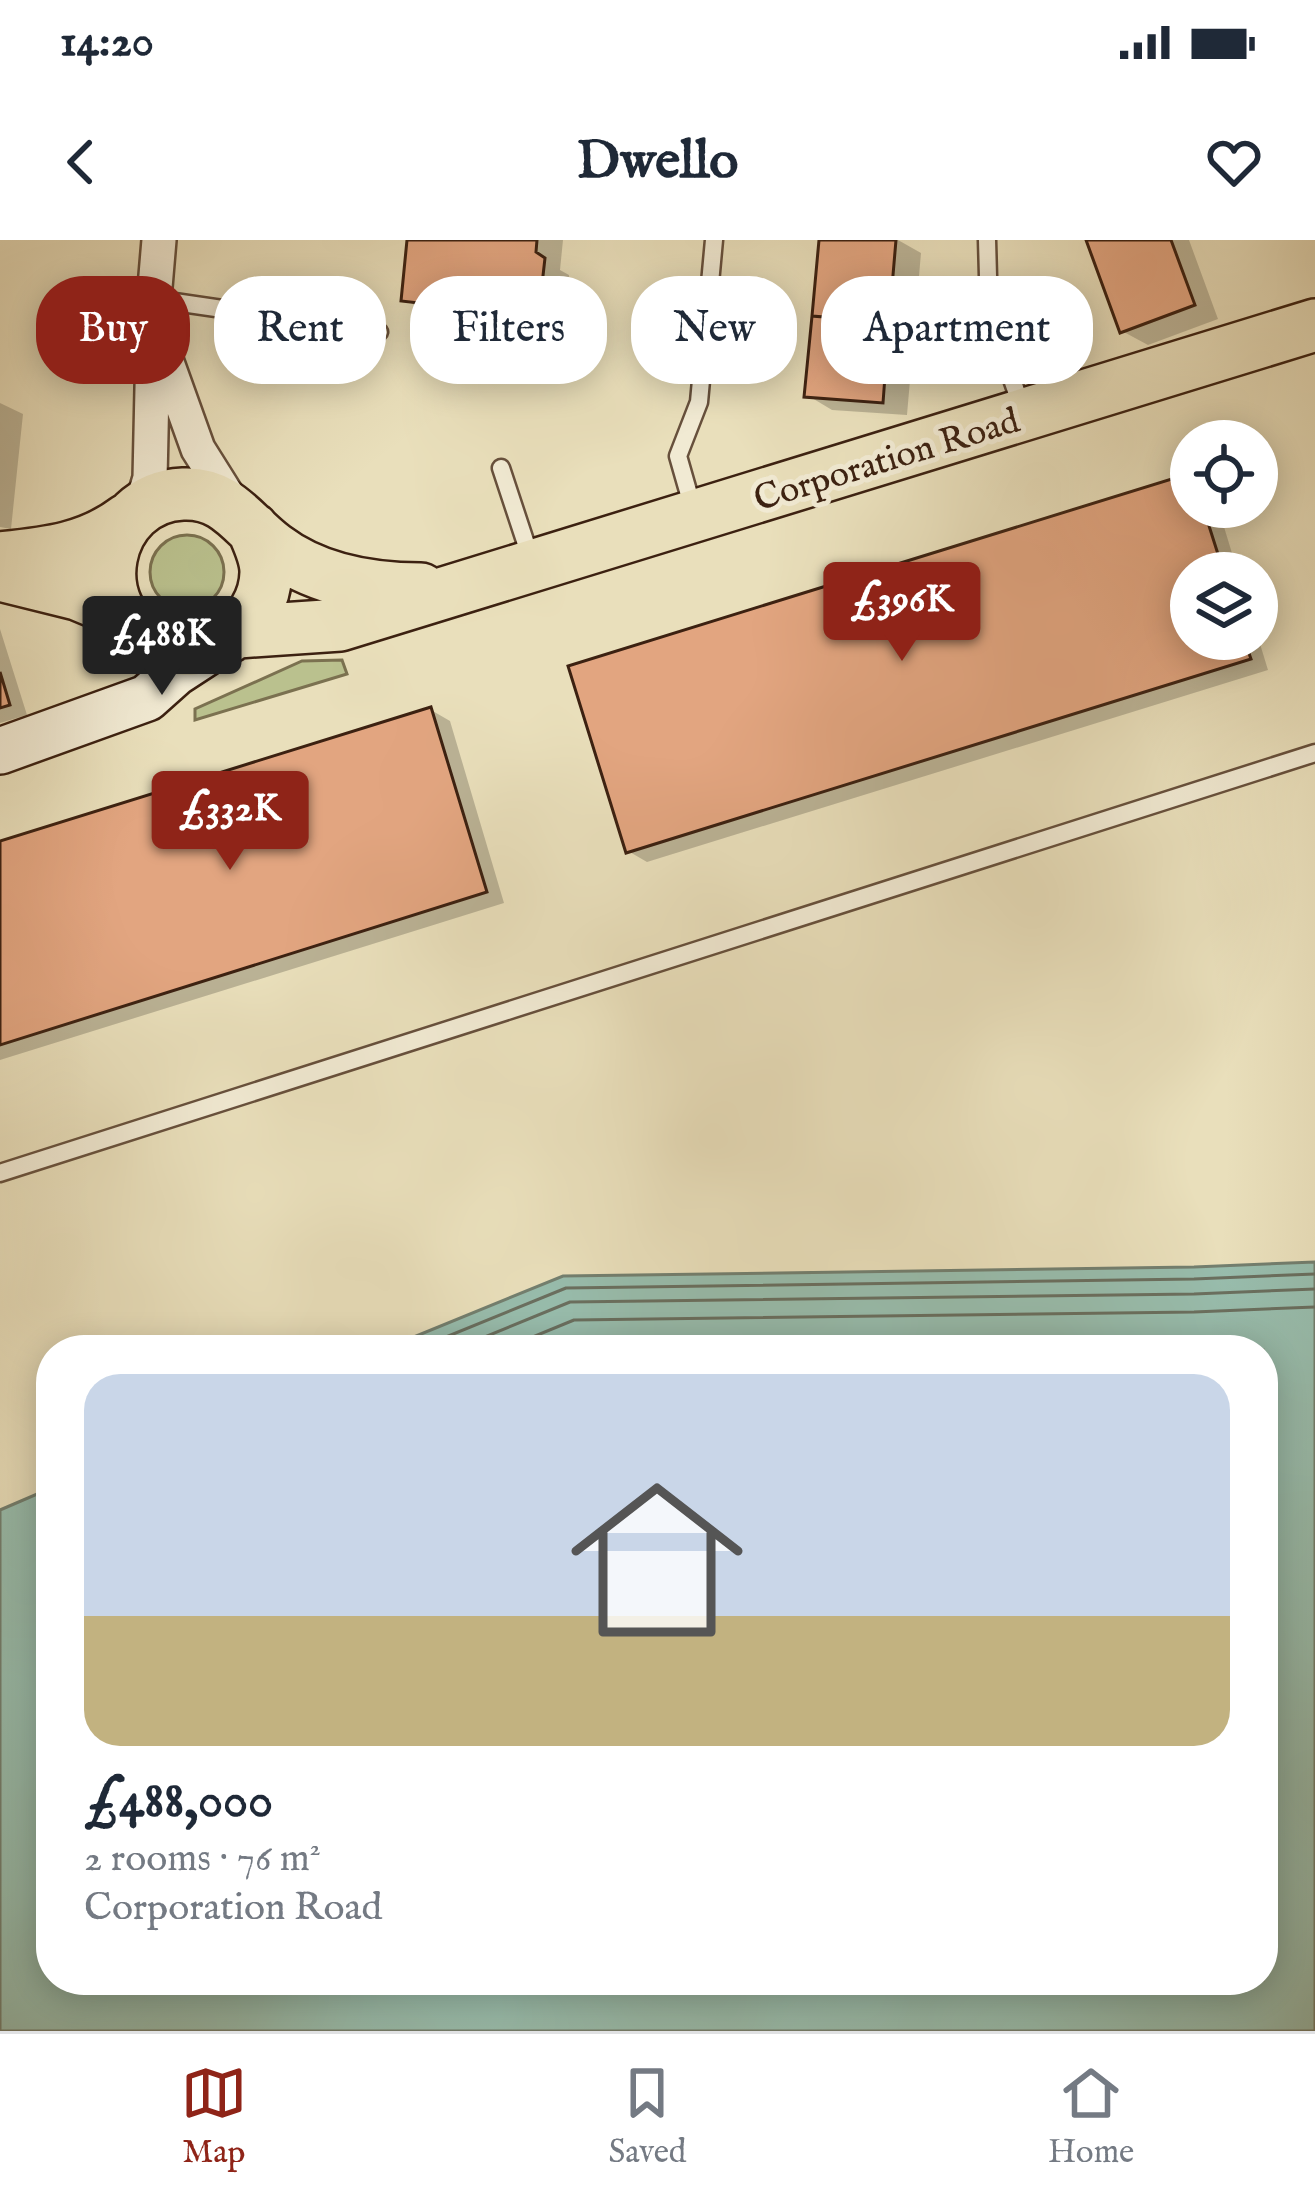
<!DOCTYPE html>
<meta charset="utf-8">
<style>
body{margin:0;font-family:"IM FELL English",serif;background:#f6f6f7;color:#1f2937;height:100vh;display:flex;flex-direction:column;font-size:45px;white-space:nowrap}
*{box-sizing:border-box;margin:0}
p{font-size:39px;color:#747a83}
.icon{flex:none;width:66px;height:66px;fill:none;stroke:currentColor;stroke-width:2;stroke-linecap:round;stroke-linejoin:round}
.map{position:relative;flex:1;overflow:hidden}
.sheet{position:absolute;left:36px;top:1095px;width:1242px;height:660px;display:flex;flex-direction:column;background:#fff;border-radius:48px;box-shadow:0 6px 30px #0003}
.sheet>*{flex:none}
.guide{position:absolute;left:36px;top:36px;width:1245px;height:108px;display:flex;gap:24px}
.tools{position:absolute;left:1170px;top:180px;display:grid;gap:24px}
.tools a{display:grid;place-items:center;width:108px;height:108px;border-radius:50%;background:#fff;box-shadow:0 6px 30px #0003;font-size:60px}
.price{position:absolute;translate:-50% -102px;padding:0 27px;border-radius:12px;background:#8f2418;color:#fff;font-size:39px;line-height:78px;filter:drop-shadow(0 3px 6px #0008)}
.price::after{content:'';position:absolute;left:50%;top:72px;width:36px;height:27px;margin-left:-18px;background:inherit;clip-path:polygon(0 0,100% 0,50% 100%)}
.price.active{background:#222;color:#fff}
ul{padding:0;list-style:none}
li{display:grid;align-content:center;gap:24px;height:636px;padding:0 48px}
li span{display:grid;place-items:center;height:372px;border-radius:36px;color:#555}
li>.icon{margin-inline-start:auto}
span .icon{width:216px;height:216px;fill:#fffc;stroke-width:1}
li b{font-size:51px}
.tag{padding:0 42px;border-radius:48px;background:#fff;box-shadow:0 6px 30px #0003;font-size:42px;line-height:108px}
.tag.active{background:#8f2418;color:#fff}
.status{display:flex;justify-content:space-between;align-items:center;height:84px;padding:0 60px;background:#fff;direction:ltr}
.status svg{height:33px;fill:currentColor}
header{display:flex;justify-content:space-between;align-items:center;height:156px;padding:0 48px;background:#fff;font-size:54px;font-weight:800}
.menu{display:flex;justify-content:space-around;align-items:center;height:168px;border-top:3px solid #e0e1e3;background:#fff;font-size:33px;color:#747a83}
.menu a{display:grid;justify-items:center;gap:6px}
.menu .active{color:#8f2418}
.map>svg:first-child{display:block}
.green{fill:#bac18e;stroke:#7b7150;stroke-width:3}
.water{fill:#98bdad;stroke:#737f6f;stroke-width:3}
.shadow{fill:#0003}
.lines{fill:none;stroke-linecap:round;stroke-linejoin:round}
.shore{stroke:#6a6f5f;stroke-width:3}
.building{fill:#e2a580;stroke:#3c2111;stroke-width:3}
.lane-casing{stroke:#67503c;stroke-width:21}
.street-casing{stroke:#67503c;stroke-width:38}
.secondary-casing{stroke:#3c2111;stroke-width:50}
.primary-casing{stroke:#3c2111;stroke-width:56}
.lane{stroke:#f1ead3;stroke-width:16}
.street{stroke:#f1ead3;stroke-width:33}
.secondary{stroke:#f1ead3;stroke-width:45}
.primary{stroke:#e9dfbb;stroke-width:51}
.labels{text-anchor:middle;stroke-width:10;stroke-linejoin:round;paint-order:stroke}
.street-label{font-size:36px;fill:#3c2111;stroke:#f1ead3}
</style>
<div class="status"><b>14:20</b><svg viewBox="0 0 49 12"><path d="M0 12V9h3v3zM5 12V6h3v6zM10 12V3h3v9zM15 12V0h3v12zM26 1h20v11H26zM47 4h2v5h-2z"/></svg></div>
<header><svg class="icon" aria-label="back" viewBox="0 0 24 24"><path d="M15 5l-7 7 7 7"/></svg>Dwello<svg class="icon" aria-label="heart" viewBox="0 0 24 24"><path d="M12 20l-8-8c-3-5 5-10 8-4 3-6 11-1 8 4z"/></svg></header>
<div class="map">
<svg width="1315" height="1791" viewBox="0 0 1315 1791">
<rect width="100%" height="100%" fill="#e9dfbb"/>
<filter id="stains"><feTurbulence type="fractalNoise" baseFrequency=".00167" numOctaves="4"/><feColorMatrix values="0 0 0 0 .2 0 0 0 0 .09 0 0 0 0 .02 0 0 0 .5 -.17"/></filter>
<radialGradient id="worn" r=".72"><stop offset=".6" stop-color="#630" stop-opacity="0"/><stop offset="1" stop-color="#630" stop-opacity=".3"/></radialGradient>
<path class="green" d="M150 332a37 37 0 1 1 74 0a37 37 0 1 1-74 0Z
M342,420L347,434L195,480V469L302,421Z"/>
<path class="water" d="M1315,1022V1791H0V1270L51,1248V1740H1263V1110H382L563,1036L1194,1027Z"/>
<path class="shadow" d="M410,0H563L560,30L569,35L563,93L465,83L453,76L429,73L404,59Z
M822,0H898L921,13L907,175L832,170L807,155Z
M1089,0H1189L1218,79L1148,105L1122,91Z
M0,163L23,174L11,289L0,287Z
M1191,236V267H1218L1238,333H1191V399H1257V394L1268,430L647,622L628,611Z
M0,389L27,475L0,483Z
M431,470L450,481L504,663L0,820V604Z"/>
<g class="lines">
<path class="shore" d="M414,1110L566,1048L1194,1039L1315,1034
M453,1110L570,1062L1194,1054L1315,1049
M501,1110L574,1080L1194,1072L1315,1067"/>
</g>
<path class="building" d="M407,0H537L536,12L545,18L538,80L437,70V65L401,61Z
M819,0H896L889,82L812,76Z
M1086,0H1171L1195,65L1120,93Z
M812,76L889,82L883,163L804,157Z
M1191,233V267H1203L1224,333H1191V399H1244L1251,419L626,613L568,426Z
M0,432L10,465L0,468Z
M431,467L487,652L0,805V601Z"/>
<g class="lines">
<defs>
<path id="lane" d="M987,0L989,73L1022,168
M154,59L379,92
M501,228L532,322
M694,272L678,216L699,162L714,0
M0,933L1315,513"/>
<path id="street" d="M160,103L198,209L235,268
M141,268L150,238L154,59L159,0"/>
<path id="secondary" d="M0,511L147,458L175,433L221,403"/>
<path id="primary" d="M253,289C259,303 266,317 266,332C265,388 205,425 155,403C81,371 103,257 183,254C227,252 243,285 274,308C316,340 370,349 421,349
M0,318C48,313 88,309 128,279
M0,335L77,354L118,371
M238,392L340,385L1315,85"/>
</defs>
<use href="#lane" class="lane-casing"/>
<use href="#street" class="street-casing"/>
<use href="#secondary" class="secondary-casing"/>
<use href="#primary" class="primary-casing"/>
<use href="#lane" class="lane"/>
<use href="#street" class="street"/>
<use href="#secondary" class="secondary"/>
<use href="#primary" class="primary"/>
</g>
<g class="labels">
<g class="street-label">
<text transform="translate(886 218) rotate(-17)" y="13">Corporation Road</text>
</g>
</g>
<rect width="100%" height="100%" filter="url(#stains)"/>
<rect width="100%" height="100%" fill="url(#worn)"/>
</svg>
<div class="tools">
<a><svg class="icon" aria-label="locate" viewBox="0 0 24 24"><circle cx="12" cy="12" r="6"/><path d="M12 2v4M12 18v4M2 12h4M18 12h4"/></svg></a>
<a><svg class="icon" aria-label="layers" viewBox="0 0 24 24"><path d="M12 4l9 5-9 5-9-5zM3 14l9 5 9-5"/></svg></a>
</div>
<b class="price" style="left:902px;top:424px">£396K</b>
<b class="price active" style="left:162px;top:458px">£488K</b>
<b class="price" style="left:230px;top:633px">£332K</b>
<div class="guide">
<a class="tag active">Buy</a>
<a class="tag">Rent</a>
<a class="tag">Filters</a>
<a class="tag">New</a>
<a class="tag">Apartment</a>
</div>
<section class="sheet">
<ul>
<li><span style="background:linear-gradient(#c9d6e8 65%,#c2b280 0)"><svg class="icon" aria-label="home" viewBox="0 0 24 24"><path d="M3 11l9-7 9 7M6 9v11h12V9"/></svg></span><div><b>£488,000</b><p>2 rooms · 76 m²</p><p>Corporation Road</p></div></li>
</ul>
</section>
</div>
<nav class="menu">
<a class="active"><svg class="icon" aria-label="map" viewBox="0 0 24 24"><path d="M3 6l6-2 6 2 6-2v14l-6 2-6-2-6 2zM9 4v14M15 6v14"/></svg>Map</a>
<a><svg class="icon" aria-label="saved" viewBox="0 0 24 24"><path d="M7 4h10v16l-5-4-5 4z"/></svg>Saved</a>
<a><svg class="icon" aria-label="home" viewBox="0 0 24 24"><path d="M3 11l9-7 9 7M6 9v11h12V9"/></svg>Home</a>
</nav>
